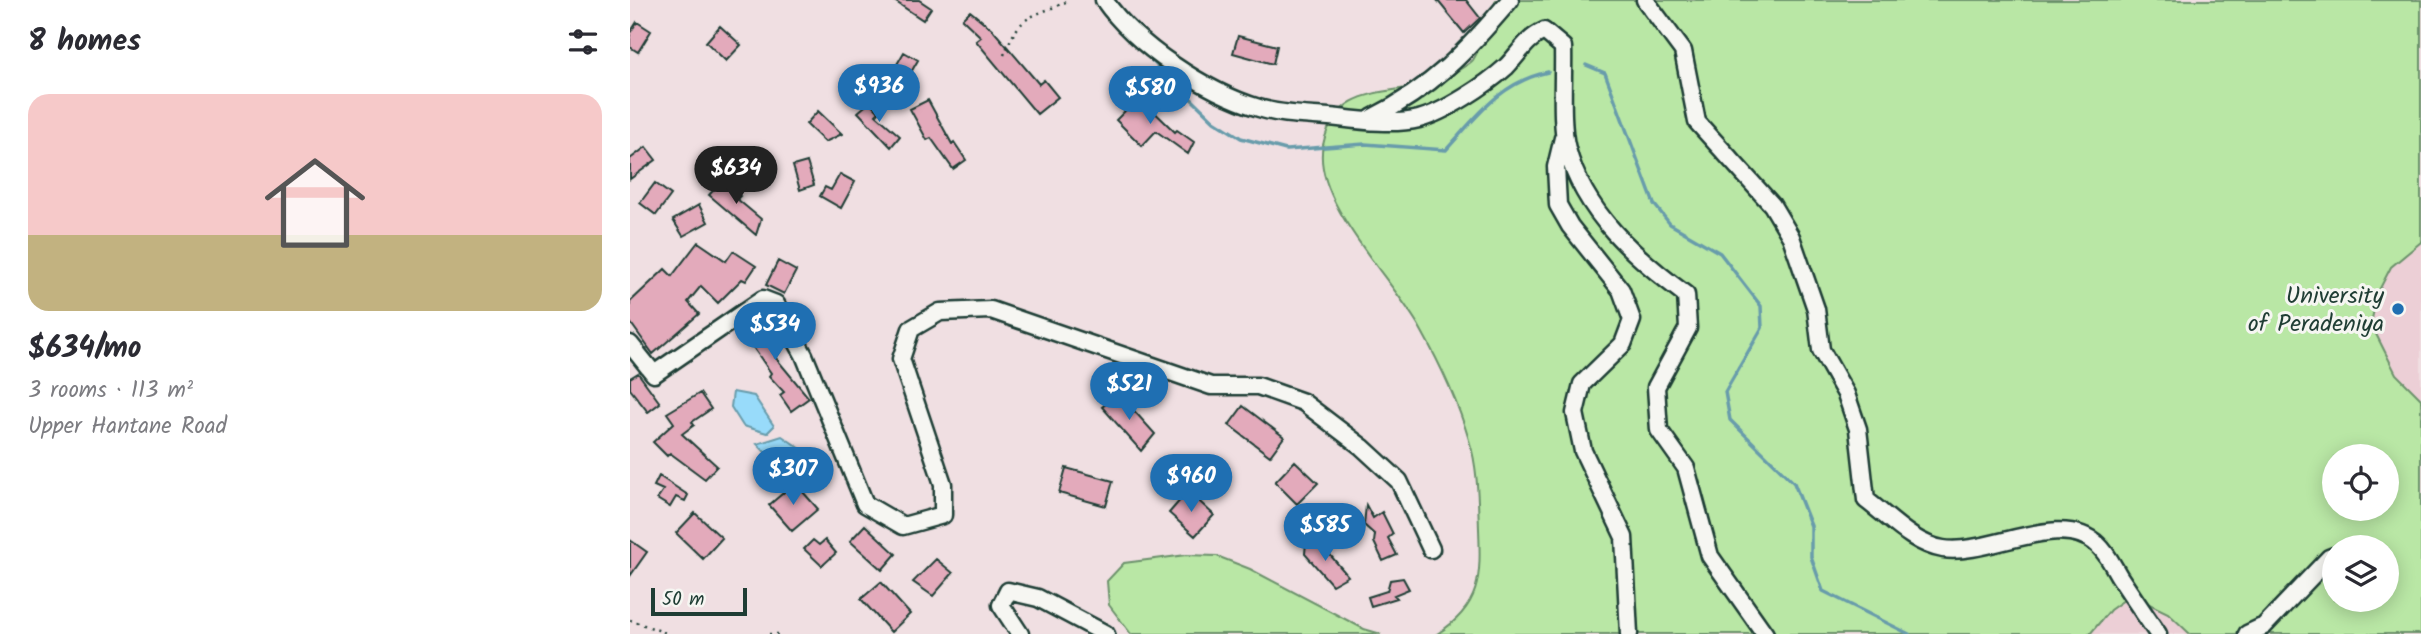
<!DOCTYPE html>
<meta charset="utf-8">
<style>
body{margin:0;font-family:Kalam,sans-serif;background:#f2f2f3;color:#2b2b33;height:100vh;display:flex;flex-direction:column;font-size:26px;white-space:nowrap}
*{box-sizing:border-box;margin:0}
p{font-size:23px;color:#7c7c81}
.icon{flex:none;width:38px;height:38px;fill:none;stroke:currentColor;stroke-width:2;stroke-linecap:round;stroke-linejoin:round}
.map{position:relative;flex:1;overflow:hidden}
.drawer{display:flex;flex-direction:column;background:#fff;width:630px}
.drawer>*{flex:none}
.buttons{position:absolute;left:1692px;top:444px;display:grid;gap:14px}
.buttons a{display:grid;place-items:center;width:77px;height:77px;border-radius:50%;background:#fff;box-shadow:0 4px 18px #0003;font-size:35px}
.scale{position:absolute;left:21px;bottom:18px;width:96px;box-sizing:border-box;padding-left:7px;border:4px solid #1f3d34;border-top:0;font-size:19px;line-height:24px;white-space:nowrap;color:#1f3d34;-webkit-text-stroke:5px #f6f6f2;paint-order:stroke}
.price{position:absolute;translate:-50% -60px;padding:0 16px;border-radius:24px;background:#1f6fb2;color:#fff;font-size:23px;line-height:46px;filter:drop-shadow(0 2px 4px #0008)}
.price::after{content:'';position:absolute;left:50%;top:42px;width:21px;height:16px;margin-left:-10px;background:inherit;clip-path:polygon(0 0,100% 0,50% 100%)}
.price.active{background:#222;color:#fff}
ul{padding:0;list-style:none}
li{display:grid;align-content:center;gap:14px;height:371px;padding:0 28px}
li span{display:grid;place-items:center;height:217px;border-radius:21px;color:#555}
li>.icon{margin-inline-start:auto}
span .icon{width:126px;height:126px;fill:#fffc;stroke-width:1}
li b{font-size:30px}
h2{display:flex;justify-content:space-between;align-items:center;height:84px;padding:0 28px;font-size:30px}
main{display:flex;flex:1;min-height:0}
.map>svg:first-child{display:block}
.built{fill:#eccfd6}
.green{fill:#b9e7a5;stroke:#6c926c;stroke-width:2;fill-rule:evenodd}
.water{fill:#98dbfa;stroke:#689cab;stroke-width:2}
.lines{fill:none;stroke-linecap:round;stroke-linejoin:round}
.stream{stroke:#689cab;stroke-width:3.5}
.building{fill:#e3aabb;stroke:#1f3d34;stroke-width:2}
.minor-casing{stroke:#1f3d34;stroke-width:21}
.path{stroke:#1f3d34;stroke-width:2.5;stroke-dasharray:2 5;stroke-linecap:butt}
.minor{stroke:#f6f6f2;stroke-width:16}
.poi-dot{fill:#1f6fb2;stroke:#f6f6f2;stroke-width:2.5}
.labels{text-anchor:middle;stroke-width:6;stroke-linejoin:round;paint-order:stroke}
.poi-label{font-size:24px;fill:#1f3d34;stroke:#f6f6f2;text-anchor:end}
</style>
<main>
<section class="drawer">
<h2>8 homes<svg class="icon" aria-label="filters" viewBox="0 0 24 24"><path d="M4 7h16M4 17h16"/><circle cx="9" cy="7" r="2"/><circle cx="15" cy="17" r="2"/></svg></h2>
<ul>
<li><span style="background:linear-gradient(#f6c9c9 65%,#c2b280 0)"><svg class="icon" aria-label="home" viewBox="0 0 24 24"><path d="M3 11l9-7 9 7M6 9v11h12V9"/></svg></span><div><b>$634/mo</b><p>3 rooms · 113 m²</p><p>Upper Hantane Road</p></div></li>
</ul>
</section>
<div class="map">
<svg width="1791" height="634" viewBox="0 0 1791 634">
<rect width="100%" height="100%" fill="#f0dfe2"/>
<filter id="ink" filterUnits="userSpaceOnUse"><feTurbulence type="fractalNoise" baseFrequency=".0143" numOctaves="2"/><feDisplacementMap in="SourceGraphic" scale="14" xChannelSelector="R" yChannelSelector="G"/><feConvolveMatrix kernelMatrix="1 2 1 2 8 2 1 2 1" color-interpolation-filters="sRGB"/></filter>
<g filter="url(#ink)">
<path class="built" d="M1791,242V399L1766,374L1741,324L1747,294L1761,267Z
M1501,595L1538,613L1560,634H1460L1480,610Z"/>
<path class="green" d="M866,0H1791V242L1761,267L1747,294L1741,324L1766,374L1791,399V634H1560L1538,613L1501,595L1480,610L1460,634H807C851,606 851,578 849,529C848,501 848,467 839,440C828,402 809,362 790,328C764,281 681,200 693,145C709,72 778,103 826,72C831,68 840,64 843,60C854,43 859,18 866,0ZM1704,457H1757V509H1704ZM1704,548H1757V600H1704Z
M556,555L587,556L620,569L734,629L751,634H501L479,605L477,581L494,563Z"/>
<path class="water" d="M103,392L124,396L144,426L137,433L113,426L101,407Z
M152,436L174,451L172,462L161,472H155L127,444Z"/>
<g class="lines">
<path class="stream" d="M509,48L584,121L611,138L656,150L735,144L816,150C847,116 871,82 918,72
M956,65L975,73L1024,204L1040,224L1090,253L1131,306L1132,328L1095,392L1100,420L1164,483L1181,526V557L1193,591L1279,634"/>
</g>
<path class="building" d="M263,0H289L301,8L293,20Z
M807,0H836L850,18L834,33Z
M340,11L362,29L409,84L414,80L428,97L407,114L346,41L351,37L332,19Z
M7,22L21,31L8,52L0,47V33Z
M90,26L111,45L96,61L76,42Z
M608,36L647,46L643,64L603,53Z
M274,52L288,60L276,81L262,73Z
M509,97L545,132L547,130L564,142L558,154L526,131L512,146L486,120Z
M298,100L322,144L324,142L336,160L323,169L301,138L297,140L280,109Z
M240,102L249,112L246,115L270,136L261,147L228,112Z
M188,111L212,134L195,142L176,124Z
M16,147L26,160L0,179V159Z
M177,162L184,185L170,190L163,166Z
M210,174L225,182L211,208L190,196L195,187L201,190Z
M93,180L110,196L107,199L131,219L126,235L79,195Z
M25,183L41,195L26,215L10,203Z
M69,205L78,222L53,236L43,220Z
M68,242L96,261L103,251L126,266L116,281L112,279L88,303L71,286L58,302L69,314L23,354L0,322V302L35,269L42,276Z
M148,261L166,271L154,294L136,285Z
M122,320L134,332L141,325L156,344L145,357L179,398L161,411L150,395L154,392L139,376L141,373L111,330Z
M8,373L30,403L18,412L0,389V378Z
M70,393L81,409L62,422L64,425L52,434L87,466L75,479L40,453L37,456L23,442L44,423L37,413Z
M489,394L525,434L511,451L472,407Z
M613,406L654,437L640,456L599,425Z
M665,461L688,483L667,504L645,482Z
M436,468L483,481L476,506L429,493Z
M29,476L58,495L55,501L46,497L40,507L27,499L33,490L24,486Z
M165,483L188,509L162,531L139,505Z
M558,491L584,515L565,536L539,513Z
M736,505L743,518L752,512L763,534L758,538L767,555L753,561L744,542L745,535L734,525Z
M65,513L92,538L73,559L46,533Z
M235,525L266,554L252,570L220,541Z
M0,540L17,552L0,576Z
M183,540L189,545L195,540L206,553L192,566L174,549Z
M676,542L690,543L718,576L702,585L675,554Z
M306,559L323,573L303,596L283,582Z
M773,578L779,589L764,595L767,598L741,606L738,597L757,591L760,580Z
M251,582L280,614L261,632L231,599Z"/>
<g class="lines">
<defs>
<path id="minor" d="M474,0C506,46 576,92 629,108C654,116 684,115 709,118C733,121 765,125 789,119C815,112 856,85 876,67C889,54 896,39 914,31L933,47C934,75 930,124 937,149C954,213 1005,257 1056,295L1058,328L1026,387L1029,430L1056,468L1080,556L1135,634
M1015,0L1053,51L1067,122L1142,205L1161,237L1186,309L1191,350L1216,394L1228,429L1236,500C1259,517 1283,544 1313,549C1359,556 1431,509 1468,545C1477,553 1483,566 1489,576C1502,596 1515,615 1528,634
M742,118C802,88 837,51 880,0
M933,138L926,167L928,205L940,226L991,290L1002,320L993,344L952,384L945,413L953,451L994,537L999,634
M0,344L24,374L133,299L146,304L174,355L235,504L273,526L313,515V484L271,359L281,329L310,312L361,310L581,386H628L673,402L732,447L769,481L801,549
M390,634L371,605L378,591L408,598L476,634
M1617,634L1634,626L1699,558L1704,556"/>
</defs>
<use href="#minor" class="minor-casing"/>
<path class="path" d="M374,55C391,11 401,19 440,0
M0,620L39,634
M139,634H153"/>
<use href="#minor" class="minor"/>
</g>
</g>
<circle class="poi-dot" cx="1768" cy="309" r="7"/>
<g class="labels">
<g class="poi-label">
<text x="1754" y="303">University<tspan x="1754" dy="28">of Peradeniya</tspan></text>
</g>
</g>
</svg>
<div class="buttons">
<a><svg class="icon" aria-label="locate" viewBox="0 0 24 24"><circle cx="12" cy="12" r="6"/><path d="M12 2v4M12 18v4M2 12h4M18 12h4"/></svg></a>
<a><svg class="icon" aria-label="layers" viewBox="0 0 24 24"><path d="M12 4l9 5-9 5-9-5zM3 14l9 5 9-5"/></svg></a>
</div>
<div class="scale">50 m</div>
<b class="price" style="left:249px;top:124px">$936</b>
<b class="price" style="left:520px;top:126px">$580</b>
<b class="price active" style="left:106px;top:206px">$634</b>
<b class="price" style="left:145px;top:362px">$534</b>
<b class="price" style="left:499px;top:422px">$521</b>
<b class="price" style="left:163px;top:507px">$307</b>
<b class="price" style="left:561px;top:514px">$960</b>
<b class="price" style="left:695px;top:563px">$585</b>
</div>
</main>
